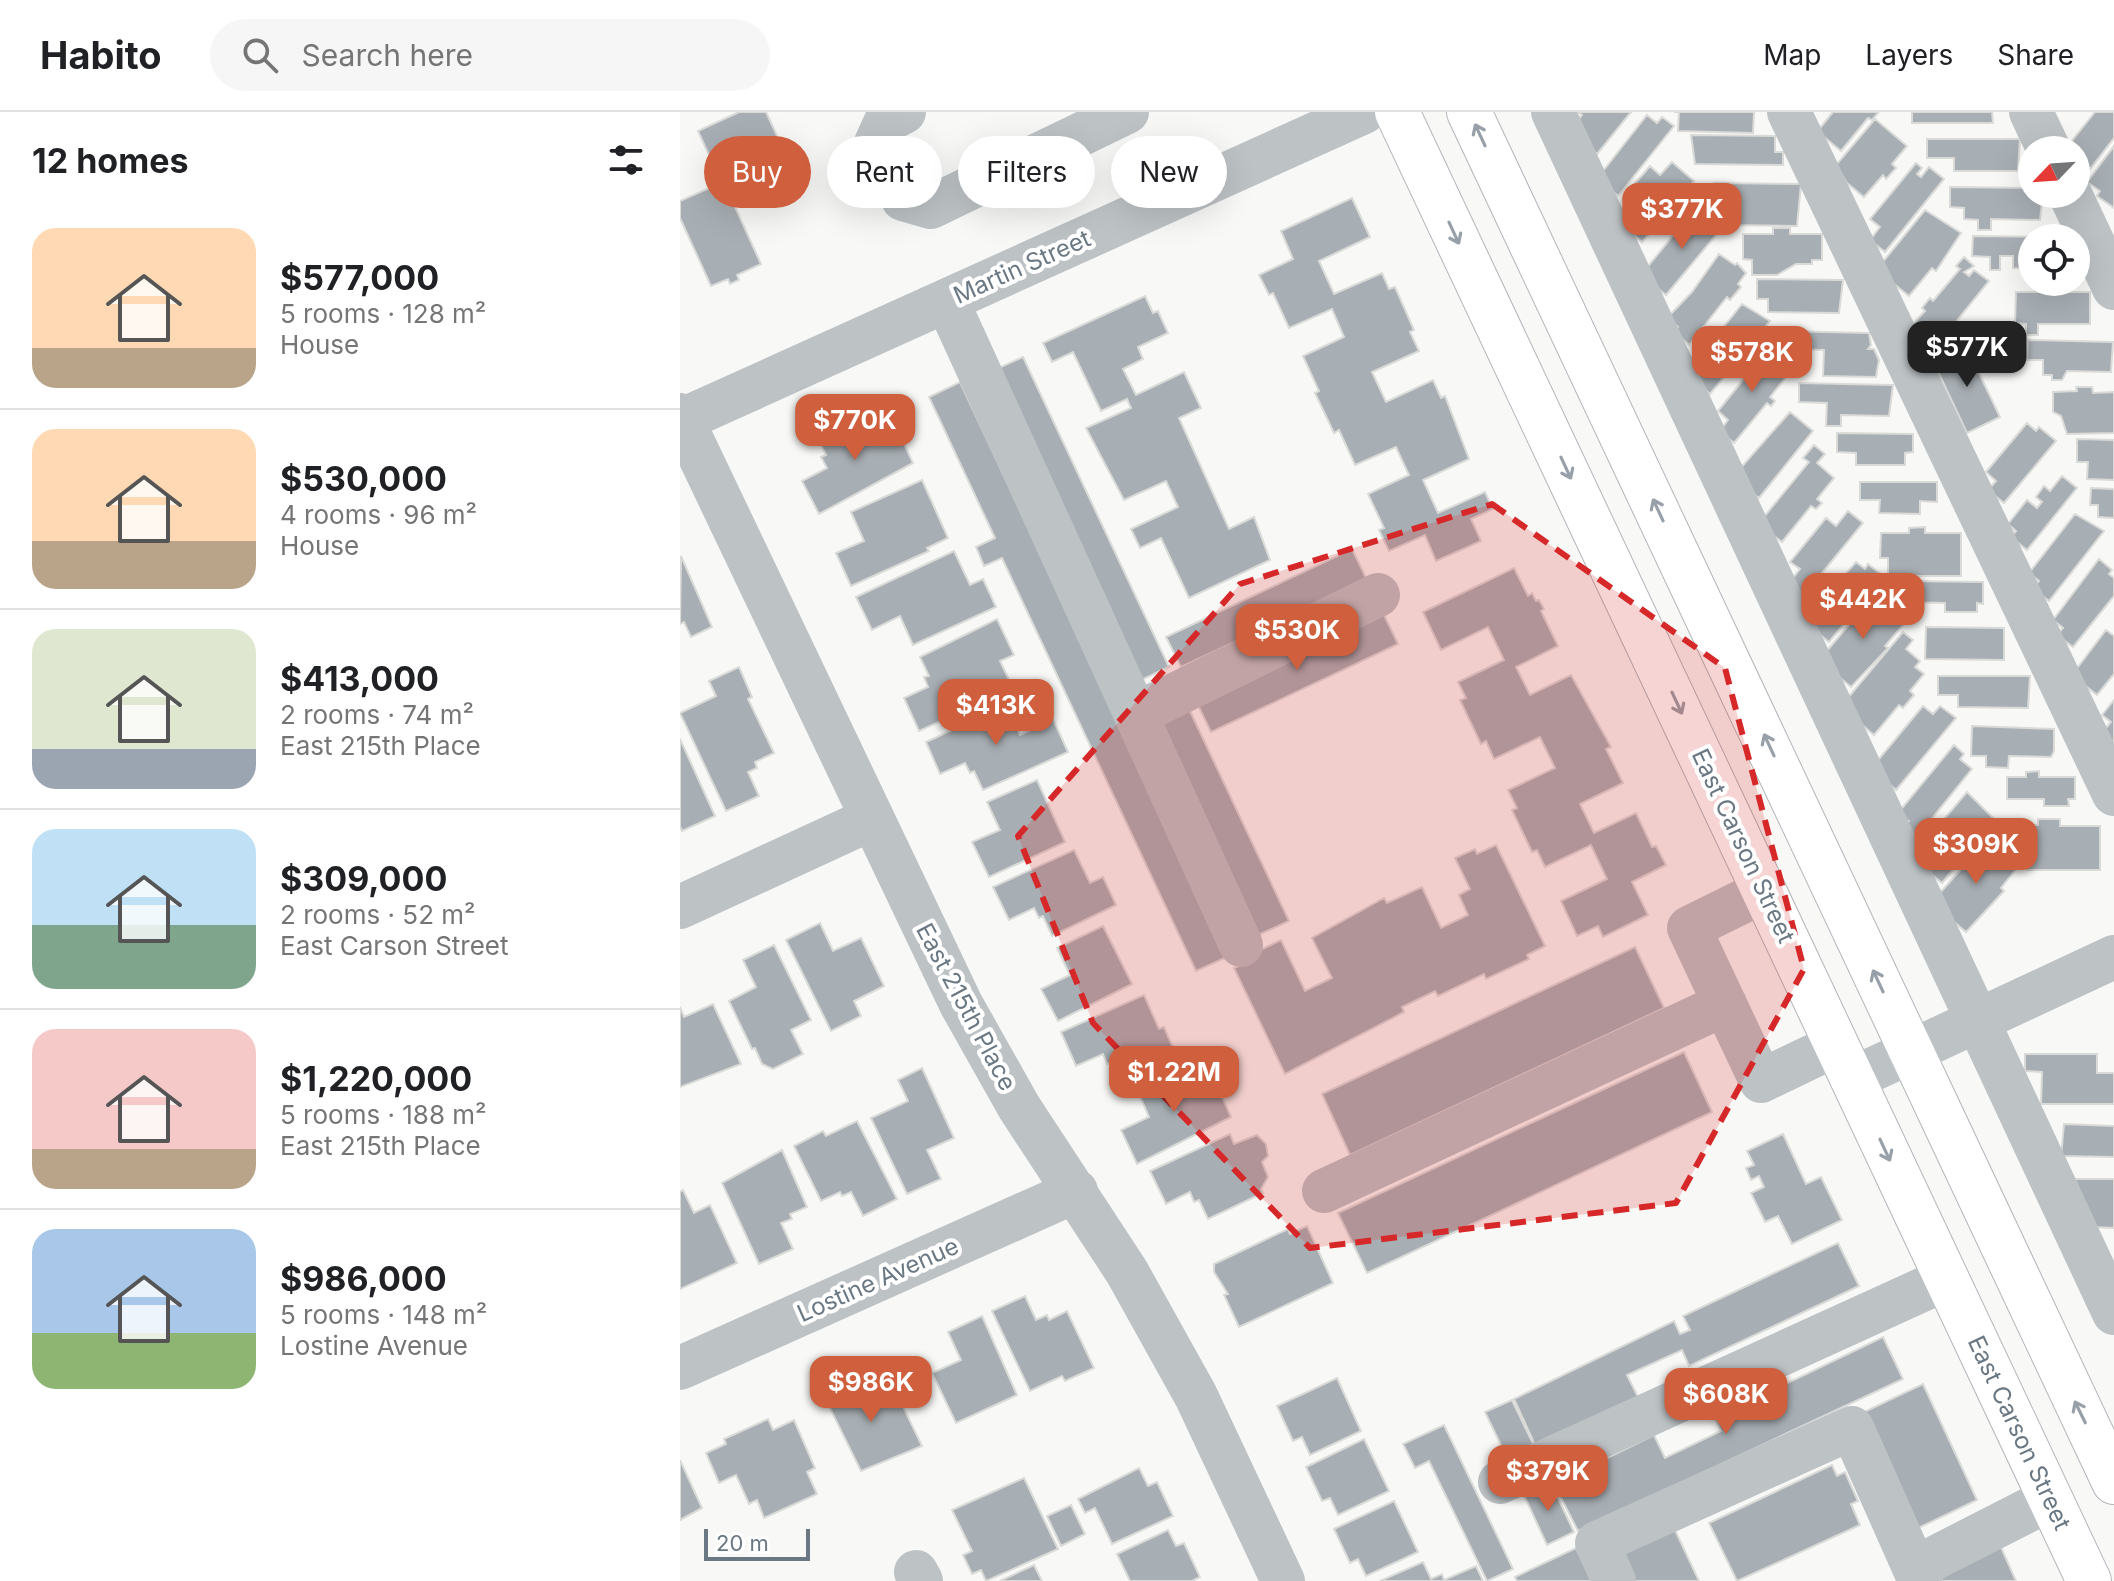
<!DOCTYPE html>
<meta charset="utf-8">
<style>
body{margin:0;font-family:Inter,sans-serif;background:#f6f6f6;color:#202124;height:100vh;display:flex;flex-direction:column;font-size:30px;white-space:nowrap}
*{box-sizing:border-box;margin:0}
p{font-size:26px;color:#757577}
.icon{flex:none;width:44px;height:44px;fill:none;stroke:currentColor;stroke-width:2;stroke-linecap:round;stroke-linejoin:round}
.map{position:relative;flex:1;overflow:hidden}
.side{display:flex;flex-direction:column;background:#fff;width:680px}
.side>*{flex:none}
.top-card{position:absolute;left:24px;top:24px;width:760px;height:72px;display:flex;gap:16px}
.needle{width:52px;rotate:245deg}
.fabs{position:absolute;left:1338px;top:24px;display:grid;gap:16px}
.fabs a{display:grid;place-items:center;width:72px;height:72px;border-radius:50%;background:#fff;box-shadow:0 8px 32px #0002;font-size:40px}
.scale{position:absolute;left:24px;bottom:20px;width:106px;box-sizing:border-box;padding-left:8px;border:4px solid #6a7883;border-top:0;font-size:22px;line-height:28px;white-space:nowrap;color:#6a7883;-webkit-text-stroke:6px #fff;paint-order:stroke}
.price{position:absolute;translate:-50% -68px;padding:0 18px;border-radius:16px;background:#d05f3d;color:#fff;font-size:26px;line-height:52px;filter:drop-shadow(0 2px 4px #0008)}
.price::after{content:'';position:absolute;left:50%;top:48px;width:24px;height:18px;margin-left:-12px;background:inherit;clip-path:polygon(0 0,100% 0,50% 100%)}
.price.active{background:#222;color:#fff}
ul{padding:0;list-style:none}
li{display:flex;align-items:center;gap:24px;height:200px;padding:0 32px}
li+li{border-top:2px solid #e0e0e0}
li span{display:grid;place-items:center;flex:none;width:224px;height:160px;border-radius:24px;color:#555}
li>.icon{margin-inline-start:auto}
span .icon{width:96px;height:96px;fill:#fffc;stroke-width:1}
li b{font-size:34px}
h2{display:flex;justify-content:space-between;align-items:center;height:96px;padding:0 32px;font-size:34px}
.pill{padding:0 28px;border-radius:36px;background:#fff;box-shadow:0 8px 32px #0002;font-size:28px;line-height:72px}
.pill.active{background:#d05f3d;color:#fff}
header{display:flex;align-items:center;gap:48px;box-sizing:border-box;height:112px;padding:0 40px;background:#fff;border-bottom:2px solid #e0e0e0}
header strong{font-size:38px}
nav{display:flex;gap:44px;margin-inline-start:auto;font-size:28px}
.search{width:560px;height:72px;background:#f6f6f6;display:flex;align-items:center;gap:20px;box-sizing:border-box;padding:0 28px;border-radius:44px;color:#757577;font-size:30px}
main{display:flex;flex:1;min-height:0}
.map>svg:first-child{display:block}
.building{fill:#a8afb4;stroke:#dadad8;stroke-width:2}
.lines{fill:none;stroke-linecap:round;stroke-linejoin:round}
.major-casing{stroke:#b1b6b9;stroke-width:46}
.minor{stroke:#bdc2c5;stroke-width:44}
.major{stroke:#fff;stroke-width:44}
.oneway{stroke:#97a0a8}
.marked{fill:#d62828;fill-opacity:0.2;stroke:#d62828;stroke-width:6;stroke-dasharray:16 10;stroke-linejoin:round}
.labels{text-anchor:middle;stroke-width:8;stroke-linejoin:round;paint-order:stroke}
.street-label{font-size:24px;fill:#6a7883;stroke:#fff}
</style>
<header>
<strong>Habito</strong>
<div class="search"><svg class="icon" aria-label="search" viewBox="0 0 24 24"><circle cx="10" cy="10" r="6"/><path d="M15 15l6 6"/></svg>Search here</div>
<nav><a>Map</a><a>Layers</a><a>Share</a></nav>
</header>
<main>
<section class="side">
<h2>12 homes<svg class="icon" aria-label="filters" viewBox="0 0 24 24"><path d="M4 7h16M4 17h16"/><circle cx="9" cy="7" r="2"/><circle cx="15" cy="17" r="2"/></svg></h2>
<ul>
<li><span style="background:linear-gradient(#ffd9b3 75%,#b9a48a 0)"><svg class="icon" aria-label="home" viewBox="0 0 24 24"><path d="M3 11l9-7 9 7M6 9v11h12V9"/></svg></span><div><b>$577,000</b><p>5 rooms · 128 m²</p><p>House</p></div></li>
<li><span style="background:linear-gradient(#ffd9b3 70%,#b9a48a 0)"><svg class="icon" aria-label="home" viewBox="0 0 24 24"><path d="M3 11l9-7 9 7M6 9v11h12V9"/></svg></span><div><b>$530,000</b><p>4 rooms · 96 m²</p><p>House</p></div></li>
<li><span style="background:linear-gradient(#dfe7d0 75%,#9aa5b1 0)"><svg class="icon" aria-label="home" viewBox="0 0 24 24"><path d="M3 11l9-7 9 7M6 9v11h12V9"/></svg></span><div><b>$413,000</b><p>2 rooms · 74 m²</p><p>East 215th Place</p></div></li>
<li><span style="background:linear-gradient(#bfe0f5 60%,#7fa58c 0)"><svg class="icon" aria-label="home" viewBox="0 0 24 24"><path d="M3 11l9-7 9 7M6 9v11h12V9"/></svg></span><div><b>$309,000</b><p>2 rooms · 52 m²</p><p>East Carson Street</p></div></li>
<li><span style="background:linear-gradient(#f6c9c9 75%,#b9a48a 0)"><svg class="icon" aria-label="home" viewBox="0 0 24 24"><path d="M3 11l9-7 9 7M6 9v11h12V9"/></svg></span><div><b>$1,220,000</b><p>5 rooms · 188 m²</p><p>East 215th Place</p></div></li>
<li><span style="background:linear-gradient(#a9c7e8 65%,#8fb573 0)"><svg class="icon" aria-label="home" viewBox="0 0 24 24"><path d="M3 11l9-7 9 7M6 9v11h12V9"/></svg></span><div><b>$986,000</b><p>5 rooms · 148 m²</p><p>Lostine Avenue</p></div></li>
</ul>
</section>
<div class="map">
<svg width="1434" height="1469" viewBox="0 0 1434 1469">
<rect width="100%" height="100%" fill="#f8f8f6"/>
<path class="building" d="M59,0H86L98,26L79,35L81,38L35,56L18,19Z
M898,0H951L917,42L900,28L895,12L902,3Z
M994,0H1074L1073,21L998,19L999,0Z
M1153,0H1196L1198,1L1192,8L1188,6L1161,39L1143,24L1140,16Z
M1232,0H1312L1313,11H1232Z
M1415,0H1434V26L1410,57L1396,45L1391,30Z
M967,3L977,11L982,5L994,14L938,84L926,74L920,63Z
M1195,7L1227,34L1212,52L1216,56L1206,67L1203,63L1184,85L1167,71L1156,53Z
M1011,23L1095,24V40H1103V53L1015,52Z
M1247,27H1340L1338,59H1274V46H1247Z
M1434,34V96L1417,84L1420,79L1407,70Z
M992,50L1014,69L1005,80L1008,83L994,100L990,97L962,130L946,116L950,110L946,106L957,93L945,83L970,54L980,63Z
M1236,51L1242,56L1237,62L1241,65L1249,55L1264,67L1205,140L1190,128L1200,115L1190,107Z
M40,62L81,152L57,163L59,168L50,172L48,167L31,174L0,106V89L34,74L31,66Z
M1034,71L1121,72L1117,114L1047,113V95H1033Z
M1270,75L1352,76V82H1363L1360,108L1311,107V118H1298V108L1284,107V96L1270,95Z
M672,86L690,125L639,149L654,182L702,161L709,177L715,175L734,218L730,220L739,239L692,260L706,290L753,268L761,286L765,284L789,347L743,368L758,401L805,380L813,397L791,407L801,429L756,449L745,423L709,439L699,418L704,416L688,382L729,363L716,335L675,353L659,318L654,321L635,281L639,279L623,244L664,225L652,197L609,216L593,181L589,183L579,163L613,147L601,119Z
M1017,94L1041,117L986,183L971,171L965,158Z
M1245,98L1281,121L1256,159L1252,156L1229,184L1209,168L1202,151Z
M1093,116H1110V122H1142V148H1132V152H1116L1097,163H1072V148L1063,147V122H1093Z
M1293,124L1386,125V126H1352V157L1333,156V144H1320V158H1310V145L1292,144Z
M1039,142L1055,153L1057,151L1066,161L1058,172L1061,175L1050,188L1047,185L1009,233L994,220L998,215L987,206L1012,180Z
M1284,145L1294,154L1284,160L1289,164L1294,158L1309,169L1250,242L1235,230L1242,221L1232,213L1245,199L1242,196L1250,186L1253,189L1280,157L1276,154Z
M1077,167L1163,168L1159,201L1088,200V187H1077Z
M1336,180H1410V212H1358V223H1346V212L1335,211Z
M465,184L473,201L478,199L488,221L458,235L463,247L443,257L456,283L504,260L521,296L499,306L549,417L574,405L590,448L509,486L481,426L460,436L451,417L498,395L486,369L444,388L406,316L451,296L447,287L421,299L393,240L372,250L363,231Z
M1062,192L1090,209L1030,282L1015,269L1011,256Z
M1101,219L1189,221L1191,233L1188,237H1194L1199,248L1196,265L1143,264L1144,238L1101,237Z
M1082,228L1093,236L1083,249L1091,255L1096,248L1111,259L1090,285L1095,289L1091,294L1087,291L1054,331L1040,319L1048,308L1038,299L1079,248L1071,241Z
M1348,228L1433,230L1431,260L1387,259L1382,268H1372V263H1363V248H1347Z
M1286,234L1320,305L1287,321L1253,249Z
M343,245L489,555L459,569L312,259Z
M280,270L549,844L516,859L322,446L304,454L296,435L315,426L249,285Z
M1119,271L1213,273L1209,304L1161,303V314H1146L1147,291L1119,290Z
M1396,275H1412L1413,281L1434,280V321L1387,322L1381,304L1373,300V280L1397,279Z
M192,300L205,328L219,321L233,351L139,402L122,369L147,356L141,345L146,343L138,327Z
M1110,300L1133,319L1079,386L1063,374L1058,359Z
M1347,311L1356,319L1359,315L1376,329L1324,391L1308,378L1316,369L1306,360Z
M1157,321L1233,322V340L1225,341V353H1176V341L1157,340Z
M1397,327L1434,328V368L1407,367L1408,350H1397Z
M1134,333L1145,342L1137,351L1154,366L1137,387L1142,391L1136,397L1131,394L1102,430L1084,416L1083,406L1129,350L1123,346Z
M1382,364L1397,376L1347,438L1331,425L1336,419L1328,412L1347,388L1357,396L1362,390L1356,385L1364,374L1370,379Z
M242,368L268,426L247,436L249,439L171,474L156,441L184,429L171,400Z
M1180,370H1257V390L1240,389V402L1199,401L1200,388H1180Z
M1411,376L1434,377V406L1418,405V393H1410Z
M1168,399L1183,411L1124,483L1109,471L1120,457L1110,450L1146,406L1156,414Z
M1395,402L1424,419L1369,489L1353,477L1359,469L1349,461Z
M1245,415V421H1281V464H1208V446H1200L1201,421H1229V416Z
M672,437L687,468L501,555L486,525Z
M274,439L290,473L303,467L316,495L233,533L220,504L192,518L176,485Z
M1,444L32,515L11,525L4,510L0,512Z
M1419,447L1432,458L1429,462L1434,466V484L1393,535L1377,523L1383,516L1373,508Z
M1176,450L1185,457L1188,452L1203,464L1149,530L1134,518L1132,512L1140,503L1143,507L1146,503L1137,495Z
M834,456L848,484L852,481L856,489L859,488L864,497L861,499L878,534L836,555L850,583L891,563L931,635L926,637L943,671L900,692L914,721L956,701L972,735L976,734L986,753L952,770L968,803L923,825L918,814L897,824L881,789L927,767L911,733L865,755L857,738L852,740L832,698L837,696L828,678L875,656L860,625L814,647L806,629L801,632L780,588L786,586L778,570L824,548L808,515L761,538L743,500Z
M1224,469L1303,470V492L1297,491V500H1265V491L1225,490Z
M1197,480L1206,488L1201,494L1223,513L1205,534L1208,536L1171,575L1152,559L1145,541Z
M703,501L718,532L531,620L516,589Z
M317,507L334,543L320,549L333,576L239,619L224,586L248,575L244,565L249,564L240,545Z
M1246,515L1324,516V548L1245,547Z
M1426,518L1434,524V562L1417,583L1392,563Z
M1223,520L1233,528L1226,537L1240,549L1235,555L1244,562L1230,579L1234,583L1223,596L1219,593L1194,623L1174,606L1166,588Z
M59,555L72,585L68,587L94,641L75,650L77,656L68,660L79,684L46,699L0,601L36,584L29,569Z
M1258,564H1350L1348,596L1278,595V583H1258Z
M1434,588V630L1432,631L1421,622L1431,610L1422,603Z
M326,593L340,623L351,618L350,615L373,607L388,640L303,678L294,659L290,661L285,651L260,662L246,630Z
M1243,594L1253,602L1260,594L1276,606L1216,678L1202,666L1194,653Z
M509,597L609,809L578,823L478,612Z
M1292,614L1374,617V639L1371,645L1329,644L1328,656L1306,655V644H1291Z
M0,627L35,704L2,719L0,714Z
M1274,633L1284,642L1280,647L1292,657L1237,725L1224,714L1229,709L1218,701Z
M1359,659V665H1395V687H1388L1389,694H1364V687H1327V665H1346V660Z
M357,668L385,730L309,765L292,730L320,718L307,690Z
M1287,680L1314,707L1294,737L1291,735L1262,771L1246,758L1237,739Z
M1358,707H1380V714H1420V758H1347L1334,737V713H1358Z
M1312,723L1321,731L1314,739L1336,757L1321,776L1324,779L1286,820L1266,803L1258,783Z
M816,733L865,834L847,843L849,847L806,867L804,862L758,884L755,879L722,895L724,900L605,962L554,856L570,849L568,844L601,828L625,879L652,866L632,826L704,786L707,791L742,775L761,816L788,803L779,783L790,777L775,746L795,737L797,742Z
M394,738L410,771L423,765L436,793L372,824L363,804L359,806L354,796L329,808L313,775Z
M140,811L153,839L181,826L204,874L174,889L181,904L151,919L106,828Z
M423,814L452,872L378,909L361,877L390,863L377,836Z
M94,833L131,908L111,918L123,942L93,957L82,952L75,936L72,937L49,889L76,875L63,848Z
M955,835L984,896L670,1043L642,982Z
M464,883L479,917L484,915L496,943L440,968L432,950L427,952L423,942L396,954L381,920Z
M33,892L61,952L0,975V895L4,905Z
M1004,940L1032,1000L687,1161L658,1101Z
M1345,942H1417V961H1434V992H1361L1362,960L1345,959Z
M506,955L516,979L536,971L551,1005L457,1052L441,1018L469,1005L457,977Z
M242,956L274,1026L247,1038L261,1067L227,1082L191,1006L228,989L218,968Z
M177,1009L217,1087L183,1104L171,1080L162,1084L160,1080L141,1089L114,1034L143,1019L146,1024Z
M1384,1012L1434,1014V1045L1381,1044Z
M550,1022L554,1032L577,1023L586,1032L588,1044L582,1050L588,1065L581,1077L583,1081L528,1107L519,1088L514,1090L510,1080L486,1092L470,1059Z
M1103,1022L1126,1072L1141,1065L1162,1108L1112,1132L1098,1104L1085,1110L1071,1081L1084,1075L1079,1064L1071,1068L1066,1056L1074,1053L1067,1039Z
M102,1038L127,1095L110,1102L112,1107L101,1111L113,1137L79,1152L42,1071Z
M1395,1067H1434V1116L1414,1115Z
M3,1078L14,1101L30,1093L57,1151L0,1177V1080Z
M627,1114L653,1171L559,1215L544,1183L548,1182L534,1160V1152L608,1117L610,1122Z
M1158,1131L1179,1174L1009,1254L1002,1238L947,1263L959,1287L856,1335L834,1287L994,1209L1000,1222L1010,1218L1003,1204Z
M345,1184L356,1208L367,1203L369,1208L387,1199L414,1256L385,1269L382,1264L350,1279L312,1199Z
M302,1204L337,1283L276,1311L252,1261L281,1248L268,1220Z
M1203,1225L1223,1267L898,1419L874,1372L974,1323L985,1346L1041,1319L1035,1306Z
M175,1264L186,1288L199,1282L201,1288L216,1280L242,1334L181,1359L142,1280Z
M657,1266L681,1319L630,1343L622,1325L613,1329L597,1294Z
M1243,1272L1297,1388L1236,1417L1182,1301Z
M832,1288L857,1340L830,1352L805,1300Z
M88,1307L93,1318L114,1308L135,1356L127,1360L137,1382L84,1406L77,1388L69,1392L56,1363L39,1371L26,1341L46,1332L44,1327Z
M764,1313L833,1457L807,1469L749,1349L735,1356L723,1332Z
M684,1327L709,1379L658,1403L650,1386L642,1389L626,1355Z
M0,1348L22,1396L0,1408Z
M1152,1353L1157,1364L1165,1360L1178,1389L1171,1392L1180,1413L1057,1469L1029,1411Z
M459,1356L468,1374L477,1370L493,1404L432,1432L415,1396L405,1401L398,1387Z
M344,1366L378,1437L306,1469L301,1458L292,1462L283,1443L292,1439L272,1398Z
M870,1369L894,1420L867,1433L843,1381Z
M714,1389L738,1440L686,1464L678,1447L670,1451L654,1417Z
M391,1393L405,1422L381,1434L367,1404Z
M994,1416L1019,1469H944L933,1445Z
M488,1418L496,1434L504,1431L520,1465L512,1469H450L437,1442Z
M1320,1433L1336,1469H1262L1259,1462Z
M896,1436L912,1469H837L835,1465Z
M743,1450L751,1467L762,1462L764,1468L796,1454L803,1469H700Z
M354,1453L362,1469H320Z"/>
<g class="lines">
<defs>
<path id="major" d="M717,0L1409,1469
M789,0L1434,1370"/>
</defs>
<use href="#major" class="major-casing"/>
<path class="minor" d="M224,0L206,9L196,31L223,87L251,95L447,0
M873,0L1434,1201
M1109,0L1434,682
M1351,0L1369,38
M1390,82L1434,176
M267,189L561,833
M0,303L281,892L339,995L447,1160L516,1284L603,1469
M0,309L684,0
M456,602L698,483
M1084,779L1009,816L1081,969L1156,933
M0,795L191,707
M1172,967L1434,845
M644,1079L1045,892
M0,1256L396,1079
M820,1370L1266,1167
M1235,1456L1370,1387
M236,1460L241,1469
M934,1469L917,1431L1172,1316L1240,1469"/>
<use href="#major" class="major"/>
</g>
<defs><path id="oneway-shaft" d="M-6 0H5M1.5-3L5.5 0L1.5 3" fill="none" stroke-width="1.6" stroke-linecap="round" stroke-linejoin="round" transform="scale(2)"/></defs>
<g class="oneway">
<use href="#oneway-shaft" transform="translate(800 23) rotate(-115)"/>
<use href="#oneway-shaft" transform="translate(774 121) rotate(65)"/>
<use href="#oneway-shaft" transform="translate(886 356) rotate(65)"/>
<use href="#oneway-shaft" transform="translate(978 398) rotate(-115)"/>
<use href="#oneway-shaft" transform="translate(997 591) rotate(65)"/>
<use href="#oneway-shaft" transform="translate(1089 633) rotate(-115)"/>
<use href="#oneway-shaft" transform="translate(1198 869) rotate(-115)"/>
<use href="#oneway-shaft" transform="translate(1205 1038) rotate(65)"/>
<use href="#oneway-shaft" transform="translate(1400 1300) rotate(-116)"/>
</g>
<path class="marked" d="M812,392L1045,556L1124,857L996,1091L630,1136L413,911L338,724L560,472Z"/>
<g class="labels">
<g class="street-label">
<text transform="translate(342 155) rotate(-24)" y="8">Martin Street</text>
<text transform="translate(1063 734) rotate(65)" y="8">East Carson Street</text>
<text transform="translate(286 895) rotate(62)" y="8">East 215th Place</text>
<text transform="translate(198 1168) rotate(-24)" y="8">Lostine Avenue</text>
<text transform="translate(1339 1321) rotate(65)" y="8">East Carson Street</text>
</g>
</g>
</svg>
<div class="fabs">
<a><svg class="needle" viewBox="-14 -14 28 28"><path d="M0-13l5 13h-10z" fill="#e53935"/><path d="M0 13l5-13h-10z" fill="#757577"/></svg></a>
<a><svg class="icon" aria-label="locate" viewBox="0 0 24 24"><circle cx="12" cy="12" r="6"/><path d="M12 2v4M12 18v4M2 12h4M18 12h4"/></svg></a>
</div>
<div class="scale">20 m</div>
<b class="price" style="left:1002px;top:139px">$377K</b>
<b class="price active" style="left:1287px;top:277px">$577K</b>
<b class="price" style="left:1072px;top:282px">$578K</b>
<b class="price" style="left:175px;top:350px">$770K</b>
<b class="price" style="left:1183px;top:529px">$442K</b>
<b class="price" style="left:617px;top:560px">$530K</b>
<b class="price" style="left:316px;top:635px">$413K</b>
<b class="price" style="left:1296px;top:774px">$309K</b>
<b class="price" style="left:494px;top:1002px">$1.22M</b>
<b class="price" style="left:191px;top:1312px">$986K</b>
<b class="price" style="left:1046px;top:1324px">$608K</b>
<b class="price" style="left:868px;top:1401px">$379K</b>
<div class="top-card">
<a class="pill active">Buy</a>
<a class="pill">Rent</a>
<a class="pill">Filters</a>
<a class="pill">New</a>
</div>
</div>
</main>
